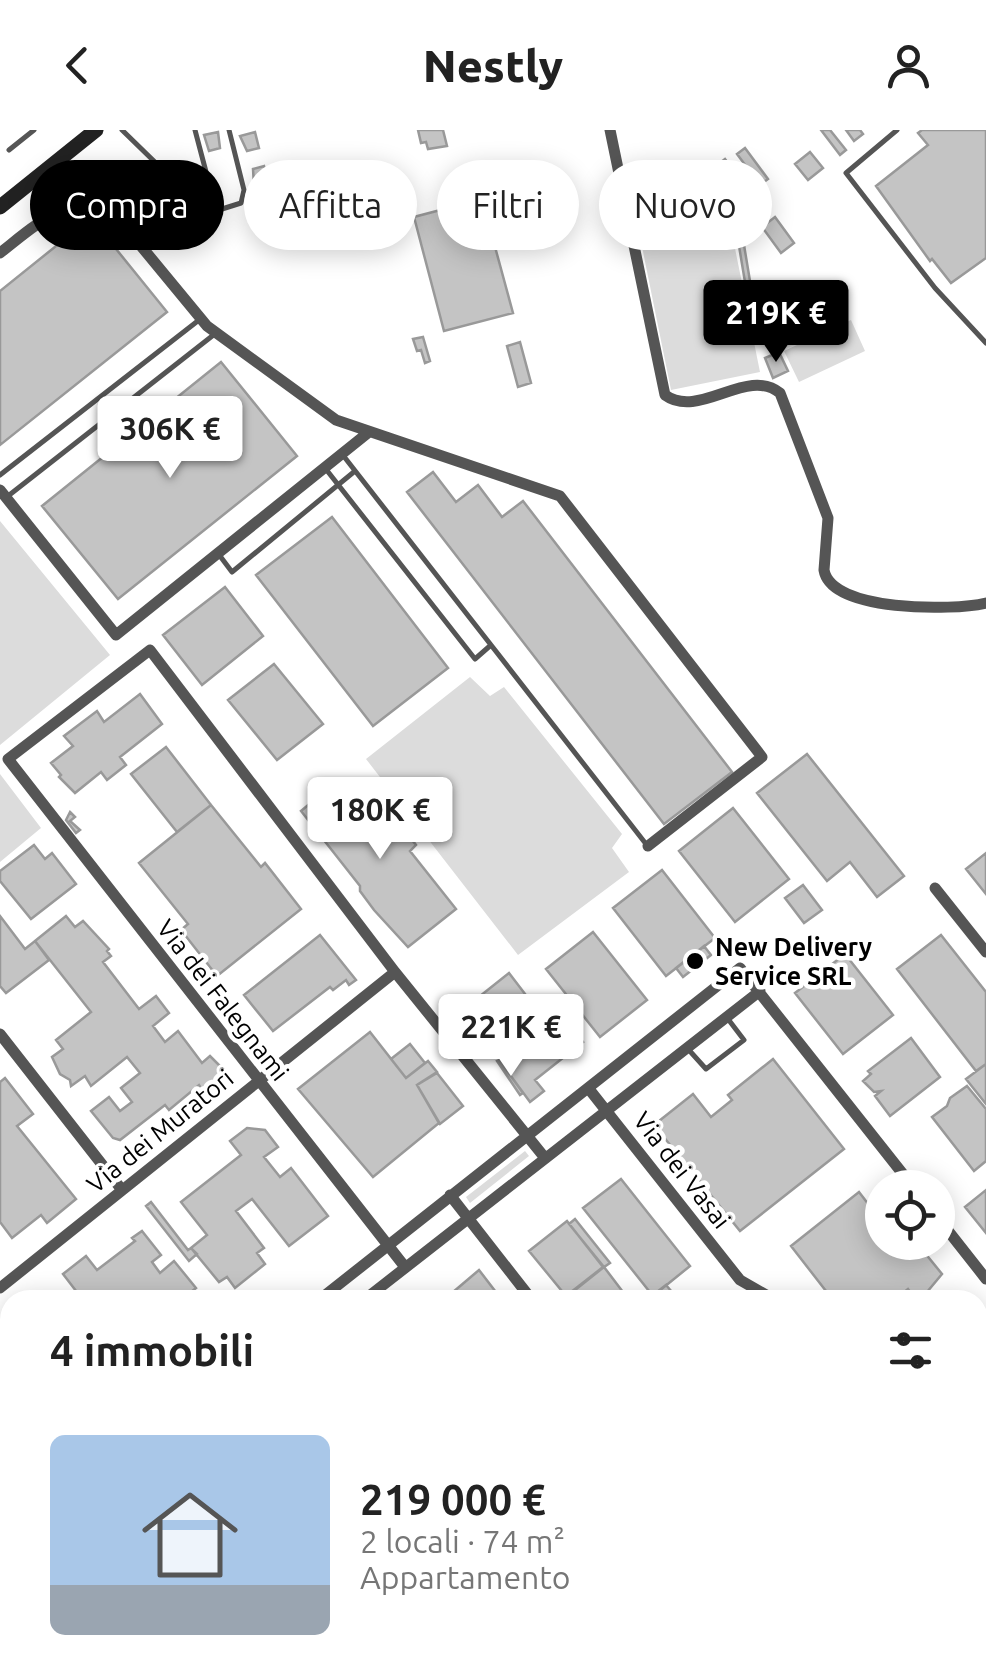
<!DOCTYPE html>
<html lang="it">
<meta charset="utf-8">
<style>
body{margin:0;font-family:Ubuntu,sans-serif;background:#f6f6f6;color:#222;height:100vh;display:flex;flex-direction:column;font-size:38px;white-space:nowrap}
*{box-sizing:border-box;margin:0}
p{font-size:32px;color:#767676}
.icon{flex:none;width:55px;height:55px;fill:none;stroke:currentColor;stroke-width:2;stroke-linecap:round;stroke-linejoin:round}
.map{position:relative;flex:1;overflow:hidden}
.panel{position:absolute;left:0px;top:1160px;width:988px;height:390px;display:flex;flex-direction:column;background:#fff;border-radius:30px 30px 0 0;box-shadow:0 5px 25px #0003}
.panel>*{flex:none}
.hud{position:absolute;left:30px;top:30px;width:928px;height:90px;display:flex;gap:20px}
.fabs{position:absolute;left:865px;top:1040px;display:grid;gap:20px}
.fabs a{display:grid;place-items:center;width:90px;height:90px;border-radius:50%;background:#fff;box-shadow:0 5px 25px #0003;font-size:50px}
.price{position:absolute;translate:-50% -85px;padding:0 22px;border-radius:10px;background:#fff;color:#222;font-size:32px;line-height:65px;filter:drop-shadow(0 2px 5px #0008)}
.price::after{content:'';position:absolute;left:50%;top:60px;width:30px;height:22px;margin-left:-15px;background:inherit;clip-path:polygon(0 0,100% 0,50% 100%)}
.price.current{background:#000;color:#fff}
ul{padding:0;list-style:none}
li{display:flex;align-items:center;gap:30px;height:250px;padding:0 50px}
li+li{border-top:2px solid #e0e0e0}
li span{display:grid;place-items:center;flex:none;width:280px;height:200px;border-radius:15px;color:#555}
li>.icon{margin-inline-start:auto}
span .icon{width:120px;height:120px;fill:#fffc;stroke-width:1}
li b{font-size:42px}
h2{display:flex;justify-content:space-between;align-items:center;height:120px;padding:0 50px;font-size:42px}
.pill{padding:0 35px;border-radius:45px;background:#fff;box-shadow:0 5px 25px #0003;font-size:35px;line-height:90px}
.pill.current{background:#000;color:#fff}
header{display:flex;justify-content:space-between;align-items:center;height:130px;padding:0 50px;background:#fff;font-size:45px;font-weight:800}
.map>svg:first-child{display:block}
.green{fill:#dcdcdc}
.water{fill:#a3a3a3}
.building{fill:#c4c4c4;stroke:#999;stroke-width:2.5}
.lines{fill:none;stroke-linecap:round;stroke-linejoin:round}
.lane{stroke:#555;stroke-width:5}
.street{stroke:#555;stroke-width:11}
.secondary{stroke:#222;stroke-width:15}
.poi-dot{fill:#000;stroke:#fff;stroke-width:4}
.labels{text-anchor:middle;stroke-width:9;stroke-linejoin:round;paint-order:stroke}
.poi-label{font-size:25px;font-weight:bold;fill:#000;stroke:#fff;text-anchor:start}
.street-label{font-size:25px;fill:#000;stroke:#fff}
</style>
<header><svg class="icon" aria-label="back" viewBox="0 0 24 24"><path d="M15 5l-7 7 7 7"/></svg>Nestly<svg class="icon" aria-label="person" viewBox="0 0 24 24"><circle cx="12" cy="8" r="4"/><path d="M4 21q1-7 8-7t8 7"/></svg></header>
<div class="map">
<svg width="986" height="1550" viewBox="0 0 986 1550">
<rect width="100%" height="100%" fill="#fff"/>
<path class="green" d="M725,69L760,242L671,260L636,87Z
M851,190L865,221L799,252L784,221Z
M0,391L110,525L0,615Z
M470,547L490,566L504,557L622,704L612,718L629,742L518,825L366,629Z
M0,644L41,698L0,732Z
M525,1021L529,1026L470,1073L466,1067Z"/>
<path class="water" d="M305,70L317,88L332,84L336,99L311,105L293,78Z"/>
<path class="building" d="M418,0H443L447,16L428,19L426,12L421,13Z
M821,0H830L846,20L840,25Z
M846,0H860L863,4L854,11Z
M922,0H986V128L951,153L932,129L930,131L876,56L928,15L918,3Z
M218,2L220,18L209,21L204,5Z
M255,2L259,18L247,21L240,6Z
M745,18L768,49L760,55L737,24Z
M810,22L823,38L808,50L795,34Z
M725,29L741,50L732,56L716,36Z
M264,36L268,52L254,56L253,39Z
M347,38L349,46L334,47L319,64L305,57L307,51L313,53L323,41L332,43Z
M744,54L751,62L743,69L736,60Z
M482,69L513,183L444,201L414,87Z
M152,81L159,91L150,98L142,87Z
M775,87L794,113L781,123L762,97Z
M91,88L167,182L0,315V161Z
M744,115L750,151L745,152L739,116Z
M777,152L842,168L840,175L796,167L797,163L775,158Z
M758,179L761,191L753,193L750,180Z
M423,207L430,231L425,233L421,220L417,221L413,209Z
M520,212L531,253L518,257L507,216Z
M779,222L788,241L773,248L765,228Z
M221,232L297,326L118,469L42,376Z
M433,342L456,372L478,355L502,387L523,371L732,642L664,694L407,362Z
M332,387L448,538L373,596L256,445Z
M225,457L263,506L202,555L163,505Z
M274,534L323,594L277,630L228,570Z
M140,564L162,594L120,627L126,635L107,650L101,642L75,663L59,647L61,645L51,633L73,616L64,606L97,581L104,592Z
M166,617L211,675L177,702L131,644Z
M807,624L904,746L877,767L850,732L827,751L757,663Z
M350,650L381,688L389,681L416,715L410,721L456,779L408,817L374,780L360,761V756L301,681L319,666L324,672Z
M211,675L261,737L265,733L301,779L217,846L181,800L188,794L139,733Z
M733,678L789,749L735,792L679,721Z
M70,682L75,687L70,691L80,700L76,703L66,690Z
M34,715L45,729L52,723L76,754L31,789L0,751V741Z
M986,723V764L966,739Z
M662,740L715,808L666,846L613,778Z
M803,755L822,780L804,793L785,768Z
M0,786L25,819L35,811L49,830L6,863L0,856Z
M66,786L75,797L83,791L109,819L107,821L111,826L103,832L139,879L156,866L169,883L153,896L165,912L178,901L202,933L210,926L227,943L225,952L211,963L209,961L205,964L199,955L169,980L165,975L120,1010L113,1008L91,981L109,967L120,981L132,972L121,958L140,943L127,927L91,956L85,946L71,956L70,950L60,944L52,927L63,919L56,910L91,882L35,811Z
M593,802L647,870L600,907L546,839Z
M320,805L356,850L349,855L346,850L333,860L330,857L273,901L244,865Z
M941,805L986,862V934L976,941L897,839Z
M704,816L711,825L683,847L676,838Z
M845,824L893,885L843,924L795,863Z
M509,843L535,877L487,916L460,882Z
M560,881L583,912L535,950L544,961L530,972L499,930Z
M370,902L406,948L428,931L437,942L417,955L439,993L373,1047L298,959Z
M911,908L940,947L890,986L875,966L881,961L874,962L863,951L871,944L868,941Z
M410,914L425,933L406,948L391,929Z
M773,929L844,1019L740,1101L654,995L693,964L711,987L732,970L728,965Z
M499,930L523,963L520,965L497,931Z
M986,934V974L966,949Z
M437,943L463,976L440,994L417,955Z
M5,948L33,984L17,996L76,1069L47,1093L41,1085L12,1108L0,1092V952Z
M967,956L986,979V1031L974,1041L932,987L947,976L950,968Z
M247,998L265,1000L278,1017L264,1027L280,1047L291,1038L328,1086L289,1116L252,1069L236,1081L264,1118L257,1123L265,1134L235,1158L227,1147L219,1152L191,1118L207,1105L181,1072L241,1025L230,1011Z
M621,1049L690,1136L653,1166L583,1078Z
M986,1060V1103L965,1077Z
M859,1062L882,1092V1112H916L942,1144L927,1162L915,1168L908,1159L894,1170H833L791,1116Z
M151,1072L188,1120L191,1118L197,1124L189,1131L146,1076Z
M575,1089L610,1133L604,1137L569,1094Z
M567,1091L603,1137L566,1166L529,1121Z
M142,1101L161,1125L152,1132L160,1143L174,1131L196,1158L181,1170H83L63,1144L86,1126L97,1140L135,1111L132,1108Z
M604,1137L629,1170H566L565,1168Z
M479,1140L502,1170H446L452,1163Z
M666,1155L672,1162L663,1169L657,1162Z
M978,1208L986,1219V1223L978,1230Z
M5,1212L10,1219V1310L7,1312L0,1303V1216Z
M10,1512V1540H37L45,1550H0V1520Z
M41,1540H123L131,1550H49Z
M253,1540H286L288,1545L298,1540L308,1550H240Z
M374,1540H477L464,1550H370L368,1544Z
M486,1540H535L542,1550H494Z
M668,1540H673L680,1550H656Z"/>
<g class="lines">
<path class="lane" d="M122,0L201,77L210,75L222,79L241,73L244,60L229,0
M195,0L210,57V75
M897,0L846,43L935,158L986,213
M9,20L34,0
M325,338L475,529L491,515L342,324
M0,345L199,190
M8,366L216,203
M220,426L232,442L355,341
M491,515L646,714
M688,919L706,939L744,910L728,889"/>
<path class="street" d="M610,0L665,265C699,290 747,236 780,263L828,388L824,440C831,482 953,481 986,473
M0,123C42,90 68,62 122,93L207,196L336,290L560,366L762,627L648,716
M0,360L116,505L369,302
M935,758L986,822
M0,904L122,1060
M589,959L740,1150L775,1170
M450,1065L532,1170
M938,1088L986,1149
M405,1137L8,629L150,520L395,842L545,1028
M0,1158L395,842
M319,1170L740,838L914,1058
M364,1170L760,861
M978,1260L986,1253
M978,1292L986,1285
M0,1420L10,1413
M0,1459L10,1450
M332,1540L340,1550
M574,1540L582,1550
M609,1550L622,1540
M712,1550L719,1540"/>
<path class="secondary" d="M0,77L96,0"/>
</g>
<circle class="poi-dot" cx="695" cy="831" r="10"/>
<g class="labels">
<g class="poi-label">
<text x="715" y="826">New Delivery<tspan x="715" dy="29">Service SRL</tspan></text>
</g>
<g class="street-label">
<text transform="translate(223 870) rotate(52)" y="9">Via dei Falegnami</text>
<text transform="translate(160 1001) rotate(-39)" y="9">Via dei Muratori</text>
<text transform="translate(682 1040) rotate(52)" y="9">Via dei Vasai</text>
</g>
</g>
</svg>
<div class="fabs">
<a><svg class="icon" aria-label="locate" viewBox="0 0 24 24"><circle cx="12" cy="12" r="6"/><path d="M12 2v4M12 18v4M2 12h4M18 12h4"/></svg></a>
</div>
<b class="price current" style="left:776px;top:235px">219K €</b>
<b class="price" style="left:170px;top:351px">306K €</b>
<b class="price" style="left:380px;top:732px">180K €</b>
<b class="price" style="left:511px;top:949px">221K €</b>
<div class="hud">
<a class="pill current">Compra</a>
<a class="pill">Affitta</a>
<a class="pill">Filtri</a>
<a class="pill">Nuovo</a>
</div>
<section class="panel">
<h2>4 immobili<svg class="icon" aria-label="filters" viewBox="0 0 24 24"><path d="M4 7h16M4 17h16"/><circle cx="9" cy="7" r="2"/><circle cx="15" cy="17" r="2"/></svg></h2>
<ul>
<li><span style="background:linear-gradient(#a9c7e8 75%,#9aa5b1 0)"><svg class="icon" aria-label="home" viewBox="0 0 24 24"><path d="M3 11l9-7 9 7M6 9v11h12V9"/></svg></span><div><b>219 000 €</b><p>2 locali · 74 m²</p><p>Appartamento</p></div></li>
</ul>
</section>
</div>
